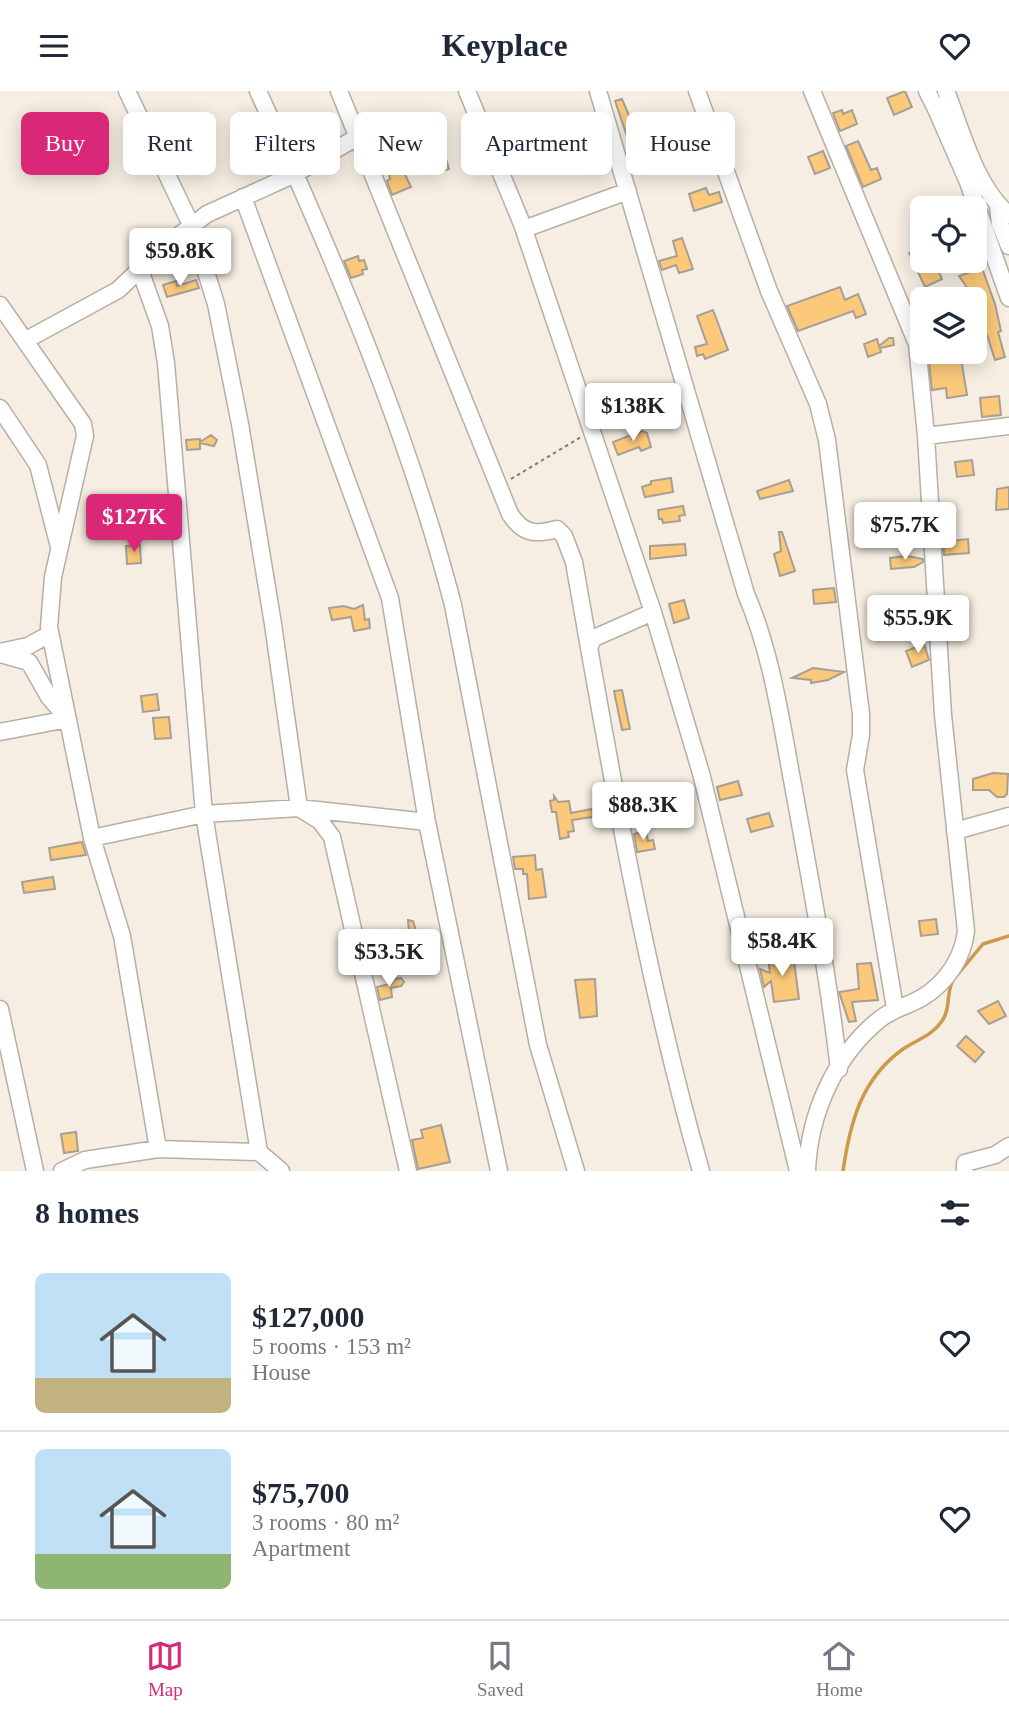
<!DOCTYPE html>
<meta charset="utf-8">
<style>
body{margin:0;font-family:"Times New Roman",serif;background:#f2f2f3;color:#1f2937;height:100vh;display:flex;flex-direction:column;font-size:26px;white-space:nowrap}
*{box-sizing:border-box;margin:0}
p{font-size:23px;color:#747a83}
.icon{flex:none;width:38px;height:38px;fill:none;stroke:currentColor;stroke-width:2;stroke-linecap:round;stroke-linejoin:round}
.map{position:relative;height:1080px;overflow:hidden}
.details{display:flex;flex-direction:column;background:#fff;flex:1}
.details>*{flex:none}
.top-card{position:absolute;left:21px;top:21px;width:968px;height:63px;display:flex;gap:14px}
.controls{position:absolute;left:910px;top:105px;display:grid;gap:14px}
.controls a{display:grid;place-items:center;width:77px;height:77px;border-radius:10px;background:#fff;box-shadow:0 4px 18px #0003;font-size:35px}
.price{position:absolute;translate:-50% -60px;padding:0 16px;border-radius:7px;background:#fff;color:#222;font-size:23px;line-height:46px;filter:drop-shadow(0 2px 4px #0008)}
.price::after{content:'';position:absolute;left:50%;top:42px;width:21px;height:16px;margin-left:-10px;background:inherit;clip-path:polygon(0 0,100% 0,50% 100%)}
.price.current{background:#db2777;color:#fff}
ul{padding:0;list-style:none}
li{display:flex;align-items:center;gap:21px;height:175px;padding:0 35px}
li+li{border-top:2px solid #e0e1e3}
li span{display:grid;place-items:center;flex:none;width:196px;height:140px;border-radius:10px;color:#555}
li>.icon{margin-inline-start:auto}
span .icon{width:84px;height:84px;fill:#fffc;stroke-width:1}
li b{font-size:30px}
h2{display:flex;justify-content:space-between;align-items:center;height:84px;padding:0 35px;font-size:30px}
.pill{padding:0 24px;border-radius:10px;background:#fff;box-shadow:0 4px 18px #0003;font-size:24px;line-height:63px}
.pill.current{background:#db2777;color:#fff}
header{display:flex;justify-content:space-between;align-items:center;height:91px;padding:0 35px;background:#fff;font-size:32px;font-weight:700}
.tab-bar{display:flex;justify-content:space-around;align-items:center;height:98px;border-top:2px solid #e0e1e3;background:#fff;font-size:19px;color:#747a83}
.tab-bar a{display:grid;justify-items:center;gap:4px}
.tab-bar .current{color:#db2777}
.map>svg:first-child{display:block}
.lines{fill:none;stroke-linecap:round;stroke-linejoin:round}
.stream{stroke:#cb9a4b;stroke-width:3.5}
.building{fill:#fcc97a;stroke:#a79f94;stroke-width:2}
.minor-casing{stroke:#b7afa4;stroke-width:19}
.path{stroke:#7e7972;stroke-width:2;stroke-dasharray:3.5 3.5;stroke-linecap:butt}
.minor{stroke:#fff;stroke-width:16}
</style>
<header><svg class="icon" aria-label="menu" viewBox="0 0 24 24"><path d="M4 6h16M4 12h16M4 18h16"/></svg>Keyplace<svg class="icon" aria-label="heart" viewBox="0 0 24 24"><path d="M12 20l-8-8c-3-5 5-10 8-4 3-6 11-1 8 4z"/></svg></header>
<div class="map">
<svg width="1009" height="1080" viewBox="0 0 1009 1080">
<rect width="100%" height="100%" fill="#f6eee2"/>
<g class="lines">
<path class="stream" d="M958,883L983,853L1009,845
M843,1080C850,1032 861,988 903,958C916,949 932,945 942,930C951,918 946,901 953,889"/>
</g>
<path class="building" d="M905,0L912,16L894,24L887,7Z
M622,8L635,39L639,37L642,45L638,47L639,51L630,54L615,10Z
M842,19L843,23L852,19L857,33L840,40L833,22Z
M858,50L871,79L877,77L881,88L863,96L846,55Z
M443,57L449,78L436,82L429,61Z
M823,60L830,77L815,83L808,66Z
M403,79L411,96L392,104L387,90L390,88L389,84Z
M706,97L709,104L719,101L722,111L694,120L689,103Z
M682,147L693,178L679,182L676,174L662,179L659,170L677,165L673,150Z
M922,156V170H934L942,188L925,196L909,162Z
M358,165L359,170L364,169L367,178L362,179L363,183L351,187L344,170Z
M982,177L995,213L1001,240L998,241L1005,266L995,269L987,244L975,246V208L959,185Z
M196,189L199,197L167,206L163,194L176,190L177,195Z
M840,196L845,209L858,203L866,223L856,227L853,220L798,240L787,215Z
M713,219L728,259L705,268L703,263L697,265L695,256L707,253L697,225Z
M889,247H893L894,254L880,257L881,261L868,266L864,253L877,248L879,255Z
M928,261H960L967,304L947,307L946,297L932,299Z
M999,305L1001,324L982,326L980,307Z
M642,340L647,342L651,356L641,360L639,356L618,364L613,351L631,344L632,348Z
M211,344L217,349L214,355L200,352V358L187,359L186,349L200,348V351Z
M972,369L974,384L957,386L955,371Z
M671,387L673,401L645,406L642,396L651,393V390Z
M789,389L793,400L760,408L757,400Z
M1009,396V418L996,419L997,398Z
M683,415L685,424L679,425L680,430L663,432L662,428H659L658,419Z
M779,441H782L795,480L780,485L774,463L781,460Z
M968,448L969,462L944,464L943,451Z
M685,453L686,464L650,468V455Z
M140,454L141,472L127,473L126,455Z
M907,465L923,468V471L914,476L891,478L890,467Z
M834,497L836,511L814,513L813,499Z
M684,509L689,527L674,532L669,513Z
M363,514L365,529L369,528L370,537L354,540L351,526L332,529L329,517L344,515L354,518Z
M924,553L929,569L912,576L906,560Z
M813,577L844,581L828,589L811,592V589L792,587Z
M622,599L630,638L622,639L614,600Z
M157,603L159,619L143,621L141,605Z
M169,626L171,647L155,648L153,627Z
M993,682L1008,683L1007,703L1004,706H997L989,699H973V688Z
M738,690L742,704L720,709L717,696Z
M554,705L558,711L569,710L571,722L592,718L593,726L572,729L574,740L568,741L569,746L560,748L556,721H552L550,710L554,709Z
M769,722L773,735L751,741L747,728Z
M646,740L648,750L653,749L655,758L637,761L634,743Z
M82,751L86,764L51,769L49,757Z
M535,764L536,779L542,778L546,806L529,808L527,783H523V778H515L513,766Z
M53,786L55,798L24,802L22,791Z
M936,828L938,843L921,845L919,830Z
M408,829L413,830L420,853L387,862L384,851L406,846L405,842L409,841Z
M793,863L799,908L774,911L771,890L764,896L760,878L770,882L768,867Z
M871,872L878,909L852,911L856,930L849,931L839,901L859,898L857,873Z
M401,887L404,891L401,895L391,897L392,906L380,909L377,896L390,893V895L395,888Z
M595,888L597,925L580,927L575,889Z
M998,910L1006,925L989,933L978,920Z
M966,945L984,961L975,971L957,955Z
M441,1034L450,1071L418,1078L412,1049L423,1047L421,1039Z
M76,1041L78,1060L64,1062L61,1043Z"/>
<g class="lines">
<defs>
<path id="minor" d="M127,0L192,136L216,213L240,333L273,533L299,717L320,730L332,746L408,1080
M258,0C333,166 407,337 453,514L538,954L576,1080
M339,0L510,423C523,443 535,444 557,438L564,445L574,471C610,676 644,880 701,1080
M467,0L522,133L653,521L701,682L798,1080
M598,0L746,503C772,563 781,630 793,694C810,788 828,883 839,978
M697,0L769,200L818,313L827,349L861,623V644L855,679L895,917
M927,0L936,18L944,14
M946,0C962,40 975,95 1009,124
M936,18L968,91L1009,207
M243,106L390,507L427,731L499,1080
M998,115L1000,133L1009,155
M524,138L628,100
M140,179L160,235L166,272L204,723L259,1061
M0,214L83,333L85,345L53,486L49,536L92,747L122,845L158,1058
M26,249L118,199L161,158L207,123L295,83L357,46
M0,317L38,374L59,456
M926,345L1009,335
M589,556L594,547L653,521
M0,561L28,555L50,543
M0,563L29,571L49,606L68,628L0,641
M955,740L1009,725
M92,747L204,723L299,717L427,731
M0,918L35,1080
M62,1080L85,1069L158,1058L259,1061L281,1080
M807,1080C809,1023 835,964 880,928C894,917 909,915 923,906C946,892 963,867 966,840L943,624L926,345L917,253L812,0
M965,1080V1072L995,1064L1009,1055"/>
</defs>
<use href="#minor" class="minor-casing"/>
<path class="path" d="M511,388L581,346"/>
<use href="#minor" class="minor"/>
</g>
</svg>
<div class="controls">
<a><svg class="icon" aria-label="locate" viewBox="0 0 24 24"><circle cx="12" cy="12" r="6"/><path d="M12 2v4M12 18v4M2 12h4M18 12h4"/></svg></a>
<a><svg class="icon" aria-label="layers" viewBox="0 0 24 24"><path d="M12 4l9 5-9 5-9-5zM3 14l9 5 9-5"/></svg></a>
</div>
<b class="price" style="left:180px;top:197px">$59.8K</b>
<b class="price" style="left:633px;top:352px">$138K</b>
<b class="price current" style="left:134px;top:463px">$127K</b>
<b class="price" style="left:905px;top:471px">$75.7K</b>
<b class="price" style="left:918px;top:564px">$55.9K</b>
<b class="price" style="left:643px;top:751px">$88.3K</b>
<b class="price" style="left:782px;top:887px">$58.4K</b>
<b class="price" style="left:389px;top:898px">$53.5K</b>
<div class="top-card">
<a class="pill current">Buy</a>
<a class="pill">Rent</a>
<a class="pill">Filters</a>
<a class="pill">New</a>
<a class="pill">Apartment</a>
<a class="pill">House</a>
</div>
</div>
<section class="details">
<h2>8 homes<svg class="icon" aria-label="filters" viewBox="0 0 24 24"><path d="M4 7h16M4 17h16"/><circle cx="9" cy="7" r="2"/><circle cx="15" cy="17" r="2"/></svg></h2>
<ul>
<li><span style="background:linear-gradient(#bfe0f5 75%,#c2b280 0)"><svg class="icon" aria-label="home" viewBox="0 0 24 24"><path d="M3 11l9-7 9 7M6 9v11h12V9"/></svg></span><div><b>$127,000</b><p>5 rooms · 153 m²</p><p>House</p></div><svg class="icon" aria-label="heart" viewBox="0 0 24 24"><path d="M12 20l-8-8c-3-5 5-10 8-4 3-6 11-1 8 4z"/></svg></li>
<li><span style="background:linear-gradient(#bfe0f5 75%,#8fb573 0)"><svg class="icon" aria-label="home" viewBox="0 0 24 24"><path d="M3 11l9-7 9 7M6 9v11h12V9"/></svg></span><div><b>$75,700</b><p>3 rooms · 80 m²</p><p>Apartment</p></div><svg class="icon" aria-label="heart" viewBox="0 0 24 24"><path d="M12 20l-8-8c-3-5 5-10 8-4 3-6 11-1 8 4z"/></svg></li>
</ul>
</section>
<nav class="tab-bar">
<a class="current"><svg class="icon" aria-label="map" viewBox="0 0 24 24"><path d="M3 6l6-2 6 2 6-2v14l-6 2-6-2-6 2zM9 4v14M15 6v14"/></svg>Map</a>
<a><svg class="icon" aria-label="saved" viewBox="0 0 24 24"><path d="M7 4h10v16l-5-4-5 4z"/></svg>Saved</a>
<a><svg class="icon" aria-label="home" viewBox="0 0 24 24"><path d="M3 11l9-7 9 7M6 9v11h12V9"/></svg>Home</a>
</nav>
